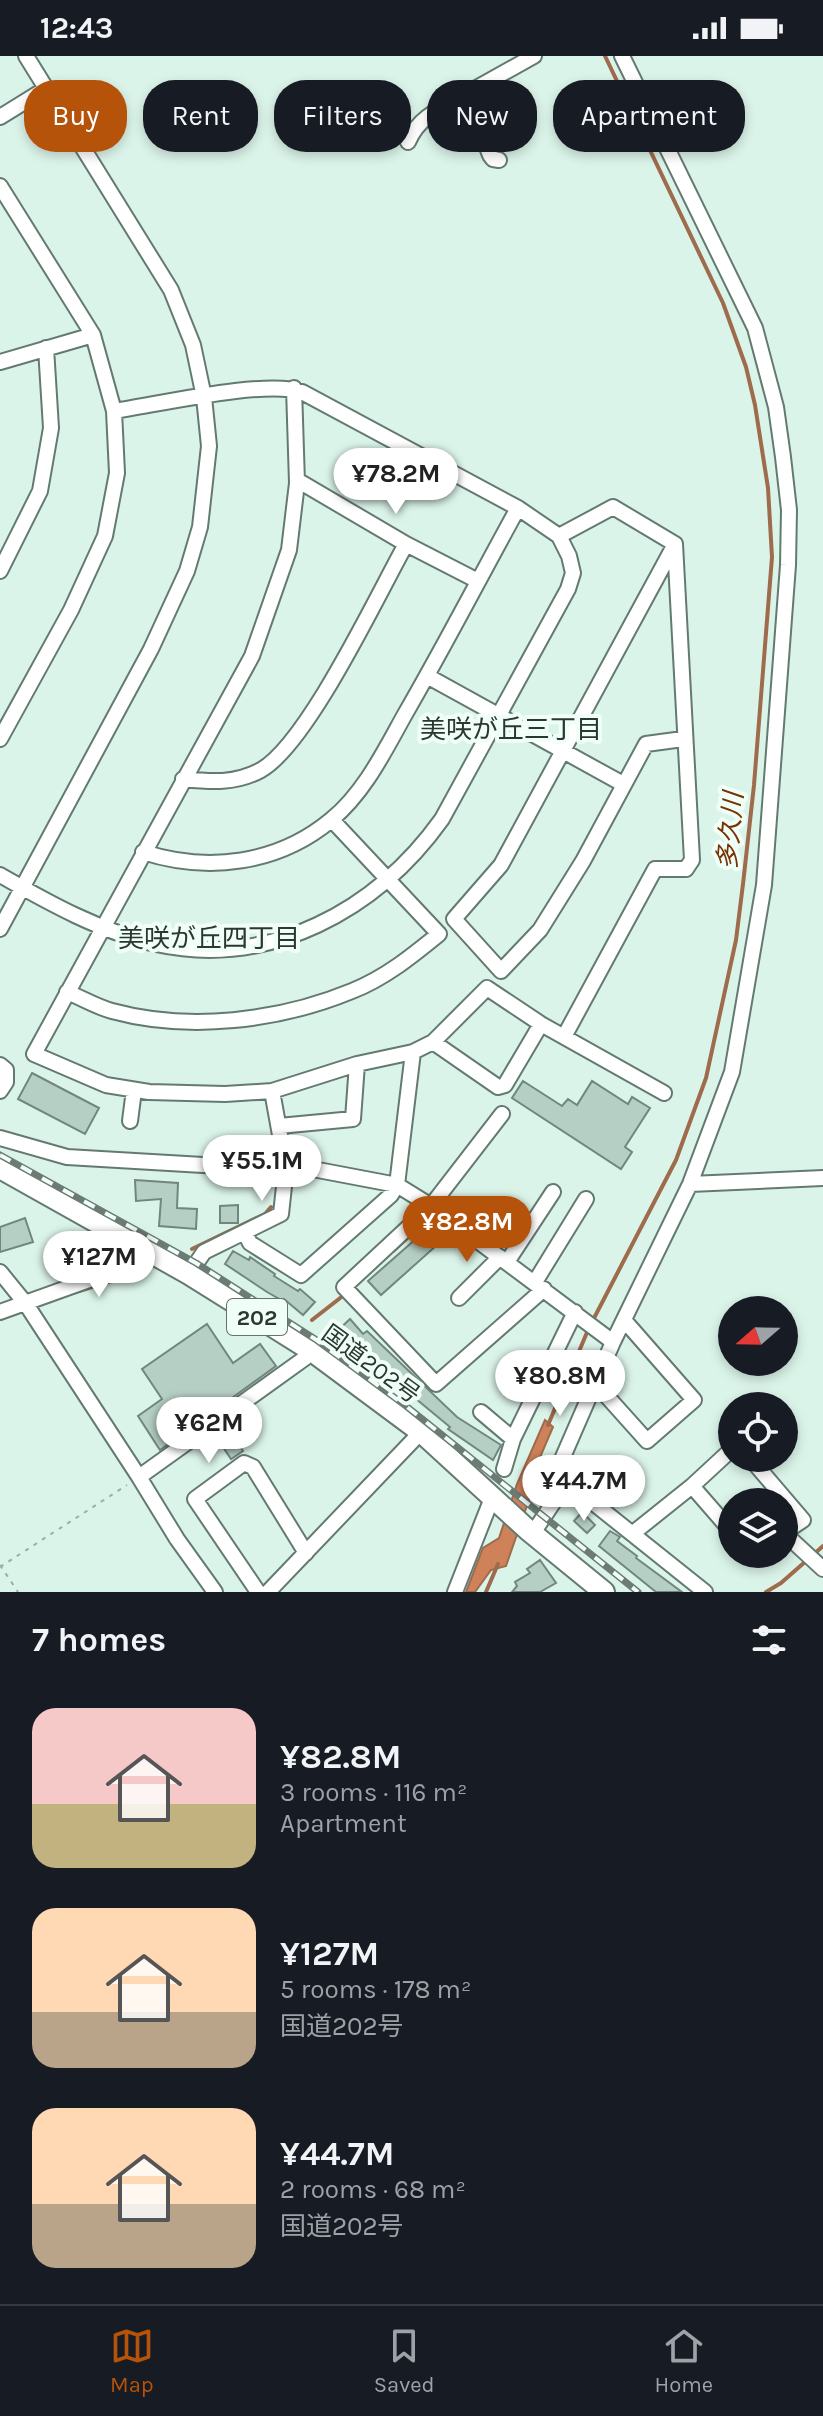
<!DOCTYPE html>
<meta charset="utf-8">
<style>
body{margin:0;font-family:Karla,"Noto Sans JP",sans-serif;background:#20242c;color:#f1f3f6;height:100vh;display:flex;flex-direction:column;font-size:30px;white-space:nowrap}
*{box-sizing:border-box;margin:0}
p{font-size:26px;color:#9ea1a6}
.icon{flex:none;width:44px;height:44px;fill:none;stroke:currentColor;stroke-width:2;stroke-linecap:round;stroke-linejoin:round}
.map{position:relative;height:1536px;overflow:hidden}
.drawer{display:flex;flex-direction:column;background:#171b24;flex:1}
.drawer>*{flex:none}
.top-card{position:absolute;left:24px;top:24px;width:776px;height:72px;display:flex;gap:16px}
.needle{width:52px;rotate:250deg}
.buttons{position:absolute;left:718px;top:1240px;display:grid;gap:16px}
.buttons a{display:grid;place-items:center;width:80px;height:80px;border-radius:50%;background:#171b24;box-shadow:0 4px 12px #0003;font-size:40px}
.price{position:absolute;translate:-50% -68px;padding:0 18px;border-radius:28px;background:#fff;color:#222;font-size:26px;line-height:52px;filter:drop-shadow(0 2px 4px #0008)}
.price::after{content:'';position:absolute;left:50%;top:48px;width:24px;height:18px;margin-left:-12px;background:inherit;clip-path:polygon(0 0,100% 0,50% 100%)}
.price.active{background:#b45309;color:#fff}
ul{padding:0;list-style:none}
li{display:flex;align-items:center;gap:24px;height:200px;padding:0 32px}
li span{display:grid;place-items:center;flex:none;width:224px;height:160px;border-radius:24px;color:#555}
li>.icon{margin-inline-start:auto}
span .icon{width:96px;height:96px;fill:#fffc;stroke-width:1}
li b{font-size:34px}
h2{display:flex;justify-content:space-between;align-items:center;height:96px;padding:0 32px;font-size:34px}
.pill{padding:0 28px;border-radius:32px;background:#171b24;box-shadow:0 4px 12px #0003;font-size:28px;line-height:72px}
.pill.active{background:#b45309;color:#fff}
.status{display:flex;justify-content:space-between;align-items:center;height:56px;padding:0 40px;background:#171b24;direction:ltr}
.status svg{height:22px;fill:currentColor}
.tab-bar{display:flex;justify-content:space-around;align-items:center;height:112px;border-top:2px solid #363941;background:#171b24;font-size:22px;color:#9ea1a6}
.tab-bar a{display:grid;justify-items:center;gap:4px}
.tab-bar .active{color:#b45309}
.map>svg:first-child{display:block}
.water{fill:#cf8259;stroke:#9e6b4d;stroke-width:2}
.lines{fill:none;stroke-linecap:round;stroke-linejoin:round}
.stream{stroke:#9e6b4d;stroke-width:4}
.building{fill:#b6cfc4;stroke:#71877e;stroke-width:2}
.minor-casing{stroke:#647a71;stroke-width:18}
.highway-casing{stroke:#647a71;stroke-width:24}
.path{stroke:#9aaea5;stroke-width:2;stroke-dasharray:4 6;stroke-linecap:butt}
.minor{stroke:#fff;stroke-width:14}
.highway{stroke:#fff;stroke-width:20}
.rail-casing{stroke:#6c7b74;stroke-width:7}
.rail{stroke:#effff8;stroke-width:4;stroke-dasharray:12;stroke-linecap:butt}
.labels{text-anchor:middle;stroke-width:8;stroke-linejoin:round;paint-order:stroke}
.shield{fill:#effff8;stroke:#66726d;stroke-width:2}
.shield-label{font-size:22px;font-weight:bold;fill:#2c3632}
.street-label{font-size:24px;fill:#2c3632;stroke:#effff8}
.neighbourhood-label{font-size:26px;fill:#2c3632;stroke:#effff8}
.water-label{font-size:26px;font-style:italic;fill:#783100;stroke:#effff8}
</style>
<div class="status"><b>12:43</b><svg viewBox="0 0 49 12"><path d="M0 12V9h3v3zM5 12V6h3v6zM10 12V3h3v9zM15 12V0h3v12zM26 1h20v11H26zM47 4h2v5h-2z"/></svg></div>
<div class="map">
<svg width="823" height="1536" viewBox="0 0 823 1536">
<rect width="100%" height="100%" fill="#dbf4e9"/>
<path class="water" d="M545,1364L553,1371L535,1413L531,1438L506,1510L491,1514L475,1536H466L483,1492L499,1482L517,1428Z"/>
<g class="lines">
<path class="stream" d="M192,1193L265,1158L271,1151
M393,1195L432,1159
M69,1238L147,1214
M312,1264L344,1239
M592,1266L676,1104L706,1022L736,884L743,828L754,729L772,501L768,432L755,349L746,311L723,247L605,0
M548,1369L588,1274
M813,1499L823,1490
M486,1536L498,1508
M766,1536L781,1527L806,1505"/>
</g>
<path class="building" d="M32,1017L99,1052L85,1078L18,1043Z
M523,1025L562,1050L568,1043L577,1049L592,1025L628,1048L632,1041L650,1052L625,1091L632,1096L621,1113L512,1042Z
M135,1124L178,1127L177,1152L197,1153L196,1173L159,1170L161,1143L136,1145Z
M238,1149V1167H220V1150Z
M25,1162L33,1186L0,1196V1171Z
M434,1167L446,1181L381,1239L368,1225Z
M74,1184L91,1213L73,1219L57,1193Z
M233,1195L249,1204L250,1201L275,1218L274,1220L298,1235L300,1233L315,1246L303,1259L284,1243L283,1245L267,1236L225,1208Z
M350,1263L363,1278L367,1275L457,1361L501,1389L493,1404L448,1373L450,1371L398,1328L384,1312L382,1314L367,1297L362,1301L350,1287L347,1290L335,1277Z
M207,1268L233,1307L260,1288L276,1310L160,1394L138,1360L162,1343L142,1313Z
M226,1371L243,1395L231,1403L215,1379Z
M582,1456L595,1469L587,1477L574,1465Z
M610,1475L620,1481L617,1485L637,1500L636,1502L682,1536H656L599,1490Z
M540,1504L556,1527L540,1536H512L517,1530L515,1526L530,1517L527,1513Z"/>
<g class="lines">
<defs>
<path id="minor" d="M622,0L755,272L776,351L783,401L789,454L788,509L764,829L732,1016L690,1128L613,1286L556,1417L705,1536
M0,61L47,32
M408,86C420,58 442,53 467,40
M499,104L493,103L490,99L467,40L471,35L534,0
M0,130L93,279L114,355L117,417L105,480L71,554L0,683
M0,306L93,279
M294,332L297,427L289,494L252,600L34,998L106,1029L149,1036L225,1038L272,1035L357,1008L413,996L433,986L487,932L541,968L664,1037
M297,424L406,488L478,525
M559,480L613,451L675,488L692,804L686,813H655L565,979
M675,488L501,809L454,863L501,915L540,874L583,805L646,688L683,683
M0,515L40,435L51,372L46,292
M427,620L623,728
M183,723C211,726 235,728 261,714C308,687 377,540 406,488
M143,796C208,817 278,808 331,764C364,737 384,696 404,660C444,591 480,521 518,452
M0,819C49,847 101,876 156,888C270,913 377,854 442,763L568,533L573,517L569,500L559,480L518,452L302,336C266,323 156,349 114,355
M0,873L151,593L187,515L200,471L209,390L204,341L193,289L171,234L26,0
M67,936C82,942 97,951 112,955C189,976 279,965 352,935C385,922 412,900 439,878L332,764
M433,986L498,1031L505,1029L541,968
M0,1009L6,1014V1026L0,1035
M502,1058L431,1150L344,1231L436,1328L544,1233
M130,1065L134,1034
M279,1070L353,1063L357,1008
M0,1082L67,1101L220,1110H297L397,1129L431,1150L613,1286
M690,1128L823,1122
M245,1177L250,1187L301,1219L391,1139L397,1129L413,996
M507,1206L553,1136
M0,1216L26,1248L139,1421L305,1302L312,1295
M189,1218L204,1196L281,1158L286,1112L272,1035
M535,1226L586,1143
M459,1242L500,1201
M0,1256L156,1200
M595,1327L647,1385L694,1344L624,1264
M481,1356L513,1383
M750,1402L803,1464L785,1476
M504,1413L513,1383L575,1256
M139,1421L177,1483L215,1536
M692,1430L732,1393
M533,1477L557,1441L556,1417
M784,1477L823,1513
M632,1478L692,1430L732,1476
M258,1536L195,1443L244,1407L253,1411L306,1497
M268,1536L421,1376
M455,1536L492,1442"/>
<path id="highway" d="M0,1112L189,1218L312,1295L421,1376L528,1474L604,1536"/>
</defs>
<use href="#minor" class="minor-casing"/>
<use href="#highway" class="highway-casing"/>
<path class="path" d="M0,1509L18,1536
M0,1511L127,1429"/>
<use href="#minor" class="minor"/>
<use href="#highway" class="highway"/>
<defs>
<path id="rail" d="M0,1099L196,1207L315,1283L406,1350L638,1536"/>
</defs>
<use href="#rail" class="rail-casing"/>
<use href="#rail" class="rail"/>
</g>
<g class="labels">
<rect class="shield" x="227" y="1243" width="60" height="36" rx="6"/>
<g class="shield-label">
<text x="257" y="1269">202</text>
</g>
<g class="street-label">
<text transform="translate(371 1308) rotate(36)" y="8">国道202号</text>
</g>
<g class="neighbourhood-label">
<text x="511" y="682">美咲が丘三丁目</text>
<text x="209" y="891">美咲が丘四丁目</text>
</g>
<g class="water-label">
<text transform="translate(730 775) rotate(-85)" y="9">多久川</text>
</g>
</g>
</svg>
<div class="buttons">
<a><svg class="needle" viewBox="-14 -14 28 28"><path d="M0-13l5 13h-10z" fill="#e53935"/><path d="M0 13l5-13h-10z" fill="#9ea1a6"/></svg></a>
<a><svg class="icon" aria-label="locate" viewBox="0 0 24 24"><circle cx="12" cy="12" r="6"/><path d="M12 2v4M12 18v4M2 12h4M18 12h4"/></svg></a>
<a><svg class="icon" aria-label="layers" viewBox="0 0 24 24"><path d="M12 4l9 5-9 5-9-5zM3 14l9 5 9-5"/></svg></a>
</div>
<b class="price" style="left:396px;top:460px">¥78.2M</b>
<b class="price" style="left:262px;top:1147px">¥55.1M</b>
<b class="price active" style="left:467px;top:1208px">¥82.8M</b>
<b class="price" style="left:99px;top:1243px">¥127M</b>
<b class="price" style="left:560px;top:1362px">¥80.8M</b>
<b class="price" style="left:209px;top:1409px">¥62M</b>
<b class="price" style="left:584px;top:1467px">¥44.7M</b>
<div class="top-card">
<a class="pill active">Buy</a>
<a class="pill">Rent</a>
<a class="pill">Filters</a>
<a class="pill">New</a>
<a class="pill">Apartment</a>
</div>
</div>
<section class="drawer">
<h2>7 homes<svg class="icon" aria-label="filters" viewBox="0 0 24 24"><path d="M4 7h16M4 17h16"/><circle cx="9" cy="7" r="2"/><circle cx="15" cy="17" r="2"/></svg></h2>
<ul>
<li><span style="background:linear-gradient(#f6c9c9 60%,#c2b280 0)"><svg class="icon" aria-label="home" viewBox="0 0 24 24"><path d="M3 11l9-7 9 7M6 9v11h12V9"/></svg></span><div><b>¥82.8M</b><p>3 rooms · 116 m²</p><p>Apartment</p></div></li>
<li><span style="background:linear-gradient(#ffd9b3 65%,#b9a48a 0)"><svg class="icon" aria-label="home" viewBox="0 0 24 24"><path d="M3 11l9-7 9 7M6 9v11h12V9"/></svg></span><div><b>¥127M</b><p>5 rooms · 178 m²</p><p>国道202号</p></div></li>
<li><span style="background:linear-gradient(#ffd9b3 60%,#b9a48a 0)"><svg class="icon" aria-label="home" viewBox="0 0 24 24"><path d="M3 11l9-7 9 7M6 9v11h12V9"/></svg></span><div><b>¥44.7M</b><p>2 rooms · 68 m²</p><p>国道202号</p></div></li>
</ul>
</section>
<nav class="tab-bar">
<a class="active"><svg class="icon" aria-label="map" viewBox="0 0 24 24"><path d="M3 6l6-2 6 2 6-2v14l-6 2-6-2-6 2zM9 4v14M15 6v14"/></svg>Map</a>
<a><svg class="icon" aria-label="saved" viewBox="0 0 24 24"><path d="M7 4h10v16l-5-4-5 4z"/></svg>Saved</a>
<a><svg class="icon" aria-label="home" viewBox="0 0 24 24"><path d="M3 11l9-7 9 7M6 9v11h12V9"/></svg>Home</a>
</nav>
